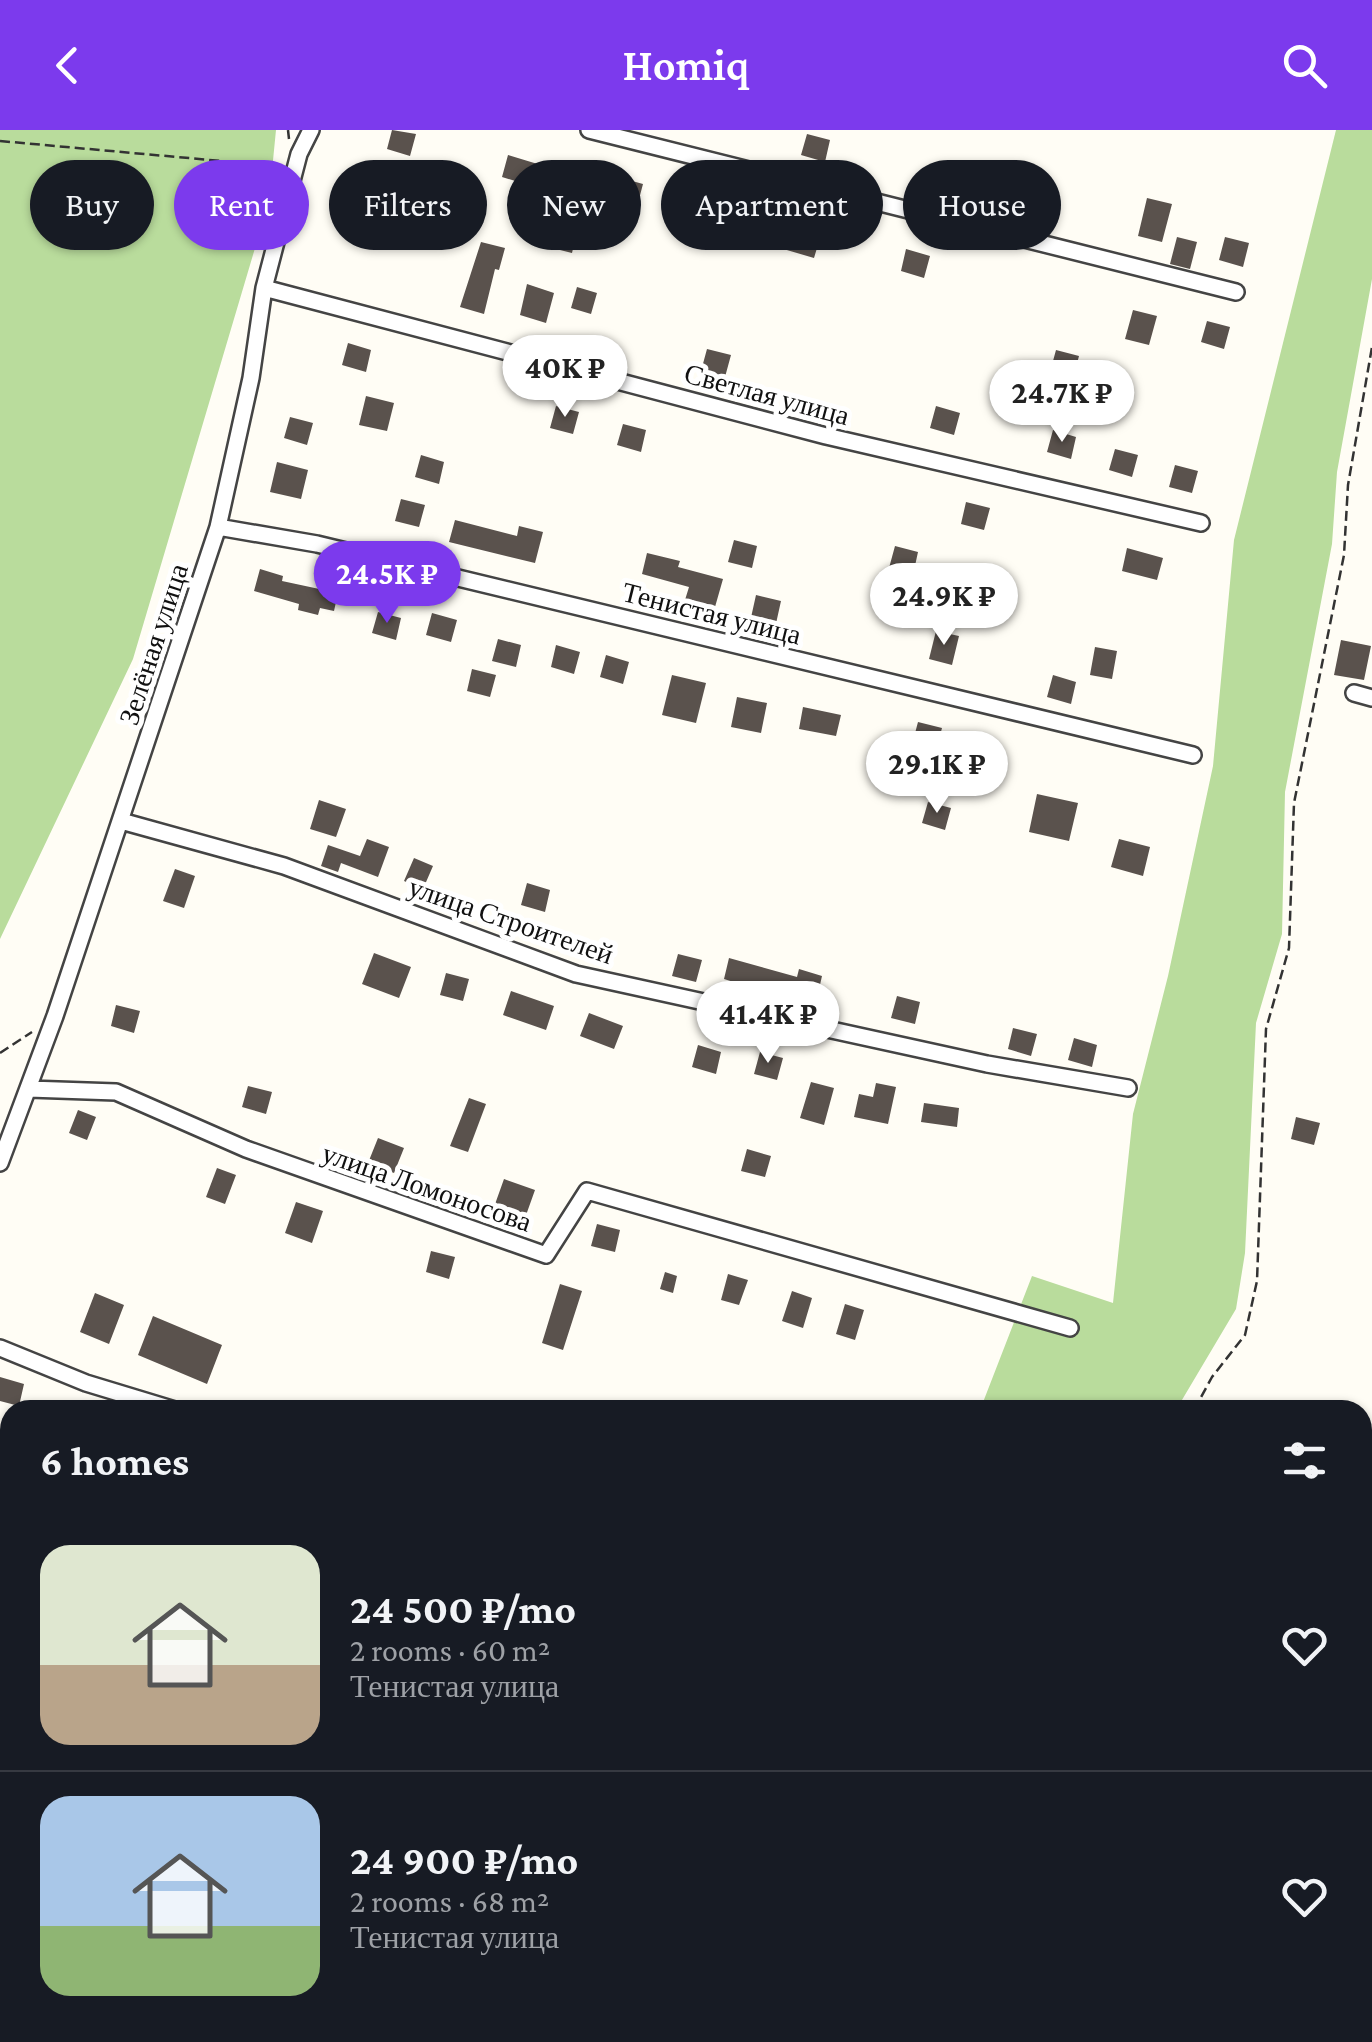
<!DOCTYPE html>
<meta charset="utf-8">
<style>
body{margin:0;font-family:"Crimson Pro",serif;background:#242831;color:#f1f3f6;height:100vh;display:flex;flex-direction:column;font-size:38px;white-space:nowrap}
*{box-sizing:border-box;margin:0}
p{font-size:32px;color:#9ea1a6}
.icon{flex:none;width:55px;height:55px;fill:none;stroke:currentColor;stroke-width:2;stroke-linecap:round;stroke-linejoin:round}
.map{position:relative;flex:1;overflow:hidden}
.sheet{position:absolute;left:0px;top:1270px;width:1372px;height:642px;display:flex;flex-direction:column;background:#171b24;border-radius:30px 30px 0 0;box-shadow:0 2px 8px #0004}
.sheet>*{flex:none}
.top-card{position:absolute;left:30px;top:30px;width:1312px;height:90px;display:flex;gap:20px}
.price{position:absolute;translate:-50% -85px;padding:0 22px;border-radius:35px;background:#fff;color:#222;font-size:32px;line-height:65px;filter:drop-shadow(0 2px 5px #0008)}
.price::after{content:'';position:absolute;left:50%;top:60px;width:30px;height:22px;margin-left:-15px;background:inherit;clip-path:polygon(0 0,100% 0,50% 100%)}
.price.active{background:#7c3aed;color:#fff}
ul{padding:0;list-style:none}
li{display:flex;align-items:center;gap:30px;height:250px;padding:0 40px}
li+li{border-top:2px solid #363941}
li span{display:grid;place-items:center;flex:none;width:280px;height:200px;border-radius:30px;color:#555}
li>.icon{margin-inline-start:auto}
span .icon{width:120px;height:120px;fill:#fffc;stroke-width:1}
li b{font-size:42px}
h2{display:flex;justify-content:space-between;align-items:center;height:120px;padding:0 40px;font-size:42px}
.chip{padding:0 35px;border-radius:45px;background:#171b24;box-shadow:0 2px 8px #0004;font-size:35px;line-height:90px}
.chip.active{background:#7c3aed;color:#fff}
header{display:flex;justify-content:space-between;align-items:center;height:130px;padding:0 40px;background:#7c3aed;color:#fff;font-size:45px;font-weight:600}
.map>svg:first-child{display:block}
.forest{fill:#b9dc9c}
.building{fill:#5a524d}
.lines{fill:none;stroke-linecap:round;stroke-linejoin:round}
.minor-casing{stroke:#444;stroke-width:20}
.path{stroke:#333;stroke-width:2.5;stroke-dasharray:10 5;stroke-linecap:butt}
.minor{stroke:#fff;stroke-width:15}
.labels{text-anchor:middle;stroke-width:10;stroke-linejoin:round;paint-order:stroke}
.street-label{font-size:28px;fill:#111;stroke:#fff}
</style>
<header><svg class="icon" aria-label="back" viewBox="0 0 24 24"><path d="M15 5l-7 7 7 7"/></svg>Homiq<svg class="icon" aria-label="search" viewBox="0 0 24 24"><circle cx="10" cy="10" r="6"/><path d="M15 15l6 6"/></svg></header>
<div class="map">
<svg width="1372" height="1912" viewBox="0 0 1372 1912">
<rect width="100%" height="100%" fill="#fffdf5"/>
<path class="forest" d="M0,0H276L269,71L133,529L0,809Z
M1336,0H1372V149L1337,342L1332,414L1285,662L1282,804L1256,893L1245,1123L1236,1179L1176,1280H980L1032,1146L1113,1173L1133,984L1168,846L1213,636L1234,410Z"/>
<path class="building" d="M392,0L416,4L410,26L387,19Z
M807,4L830,10L825,32L801,25Z
M508,25L577,46L571,68L502,47Z
M928,36L951,43L946,65L922,58Z
M614,46L643,54L635,84L605,76Z
M977,50L1000,57L994,79L971,72Z
M412,61L435,67L430,89L406,83Z
M1147,68L1172,74L1162,112L1138,106Z
M813,84L826,88L814,128L780,118L787,93L808,99Z
M554,95L577,101L572,123L548,117Z
M1177,107L1197,112L1190,139L1170,134Z
M1225,107L1249,113L1243,137L1219,130Z
M481,112L505,118L499,140L495,139L484,184L460,177Z
M906,119L930,126L924,148L901,141Z
M527,154L554,163L546,193L520,185Z
M577,157L597,163L591,184L571,178Z
M1133,180L1157,186L1149,215L1125,209Z
M1207,191L1230,197L1224,219L1201,212Z
M348,213L371,220L366,242L342,235Z
M707,219L731,225L725,247L701,241Z
M1056,220L1079,226L1073,249L1050,242Z
M366,266L394,273L387,301L359,295Z
M556,276L579,282L573,304L550,298Z
M936,276L960,283L954,305L930,298Z
M290,287L313,293L307,315L284,308Z
M623,294L646,300L641,322L617,315Z
M1053,300L1076,307L1071,329L1047,322Z
M1115,319L1138,325L1132,347L1109,340Z
M421,325L444,332L439,354L415,347Z
M277,332L308,340L301,369L270,362Z
M1175,335L1198,341L1192,363L1169,357Z
M401,369L425,375L419,397L395,391Z
M966,372L990,378L984,400L961,394Z
M455,390L517,406L519,396L543,402L535,433L449,412Z
M734,410L757,416L752,438L728,432Z
M895,416L918,422L913,445L889,438Z
M1127,418L1163,428L1157,450L1122,441Z
M647,423L680,431L678,437L723,449L715,477L685,470L689,457L642,444Z
M260,439L283,446L282,451L338,463L334,481L320,478L318,485L298,480L299,474L254,461Z
M756,465L781,471L775,498L750,492Z
M378,482L401,488L396,510L372,503Z
M432,483L457,490L451,512L426,505Z
M936,501L959,506L952,535L929,529Z
M498,509L521,515L516,537L492,531Z
M1341,510L1371,516L1364,550L1334,545Z
M556,515L580,522L574,544L551,537Z
M1095,517L1117,521L1112,549L1090,545Z
M606,525L629,532L623,554L600,547Z
M472,539L496,545L490,567L467,561Z
M672,545L706,553L696,593L662,585Z
M1053,545L1076,552L1071,574L1047,567Z
M737,567L767,573L761,603L731,597Z
M803,577L841,585L836,606L799,599Z
M918,592L942,598L934,628L910,622Z
M1037,664L1078,673L1069,711L1029,702Z
M319,670L346,679L336,707L310,699Z
M928,672L951,678L945,700L922,693Z
M367,709L389,717L378,747L341,733L338,742L321,736L328,715L360,726Z
M1119,709L1150,717L1143,746L1111,737Z
M414,728L433,736L423,759L404,751Z
M175,739L195,746L184,778L163,771Z
M527,753L550,760L545,782L521,775Z
M374,823L411,837L399,868L362,854Z
M678,824L702,830L696,852L672,846Z
M729,828L797,847L799,839L822,846L817,868L787,859L785,868L724,849Z
M446,843L469,849L463,871L440,865Z
M511,861L554,876L546,900L503,885Z
M897,866L920,872L915,894L891,888Z
M116,875L140,881L134,903L111,896Z
M589,883L623,896L614,919L580,906Z
M1013,898L1037,904L1031,926L1008,919Z
M1074,908L1097,915L1092,937L1068,930Z
M698,915L721,922L716,944L692,937Z
M760,922L783,928L777,950L754,944Z
M811,952L834,958L824,995L800,988Z
M876,953L896,957L888,994L854,987L859,964L873,967Z
M248,956L272,962L266,984L242,977Z
M469,968L486,974L468,1022L450,1016Z
M924,973L959,978L957,997L921,992Z
M78,980L96,987L87,1010L69,1003Z
M1296,987L1320,993L1314,1015L1291,1009Z
M378,1008L404,1018L394,1043L368,1033Z
M747,1019L771,1026L765,1047L741,1041Z
M217,1038L236,1045L225,1074L206,1067Z
M504,1049L535,1060L525,1088L494,1077Z
M296,1072L323,1081L312,1113L285,1103Z
M597,1094L620,1100L615,1122L591,1116Z
M431,1121L455,1127L449,1149L426,1142Z
M665,1142L677,1146L673,1163L660,1159Z
M728,1144L748,1150L739,1175L721,1170Z
M560,1154L582,1161L563,1220L542,1213Z
M792,1161L812,1168L803,1198L782,1191Z
M95,1163L124,1175L109,1214L80,1202Z
M845,1174L864,1180L855,1210L836,1204Z
M153,1186L222,1215L207,1254L138,1225Z
M0,1247L24,1254L19,1276L0,1271Z"/>
<g class="lines">
<defs>
<path id="minor" d="M589,0L1236,162
M264,158L826,306L1201,393
M218,397L317,414L1193,625
M1354,563L1372,568
M121,691L284,736L576,844L987,934L1128,958
M29,959L116,962L246,1019L546,1125L587,1061L1070,1198
M0,1033L55,886L218,397L251,248L264,158L299,24L311,0
M0,1218L86,1253L175,1280
M0,1506L10,1509
M0,1818L10,1822
M255,1902L309,1912
M1219,1902L1244,1912"/>
</defs>
<use href="#minor" class="minor-casing"/>
<path class="path" d="M288,0L289,9
M0,11L277,36
M0,923L32,902
M1194,1280L1212,1247L1245,1205L1257,1151L1266,899L1289,818L1294,673L1344,425L1348,355L1372,217
M921,1912L925,1902"/>
<use href="#minor" class="minor"/>
</g>
<g class="labels">
<g class="street-label">
<text transform="translate(767 264) rotate(15)" y="10">Светлая улица</text>
<text transform="translate(712 483) rotate(14)" y="10">Тенистая улица</text>
<text transform="translate(153 514) rotate(-72)" y="10">Зелёная улица</text>
<text transform="translate(511 790) rotate(19)" y="10">улица Строителей</text>
<text transform="translate(427 1057) rotate(19)" y="10">улица Ломоносова</text>
</g>
</g>
</svg>
<b class="price" style="left:565px;top:290px">40K ₽</b>
<b class="price" style="left:1062px;top:315px">24.7K ₽</b>
<b class="price active" style="left:387px;top:496px">24.5K ₽</b>
<b class="price" style="left:944px;top:518px">24.9K ₽</b>
<b class="price" style="left:937px;top:686px">29.1K ₽</b>
<b class="price" style="left:768px;top:936px">41.4K ₽</b>
<div class="top-card">
<a class="chip">Buy</a>
<a class="chip active">Rent</a>
<a class="chip">Filters</a>
<a class="chip">New</a>
<a class="chip">Apartment</a>
<a class="chip">House</a>
</div>
<section class="sheet">
<h2>6 homes<svg class="icon" aria-label="filters" viewBox="0 0 24 24"><path d="M4 7h16M4 17h16"/><circle cx="9" cy="7" r="2"/><circle cx="15" cy="17" r="2"/></svg></h2>
<ul>
<li><span style="background:linear-gradient(#dfe7d0 60%,#b9a48a 0)"><svg class="icon" aria-label="home" viewBox="0 0 24 24"><path d="M3 11l9-7 9 7M6 9v11h12V9"/></svg></span><div><b>24 500 ₽/mo</b><p>2 rooms · 60 m²</p><p>Тенистая улица</p></div><svg class="icon" aria-label="heart" viewBox="0 0 24 24"><path d="M12 20l-8-8c-3-5 5-10 8-4 3-6 11-1 8 4z"/></svg></li>
<li><span style="background:linear-gradient(#a9c7e8 65%,#8fb573 0)"><svg class="icon" aria-label="home" viewBox="0 0 24 24"><path d="M3 11l9-7 9 7M6 9v11h12V9"/></svg></span><div><b>24 900 ₽/mo</b><p>2 rooms · 68 m²</p><p>Тенистая улица</p></div><svg class="icon" aria-label="heart" viewBox="0 0 24 24"><path d="M12 20l-8-8c-3-5 5-10 8-4 3-6 11-1 8 4z"/></svg></li>
</ul>
</section>
</div>
